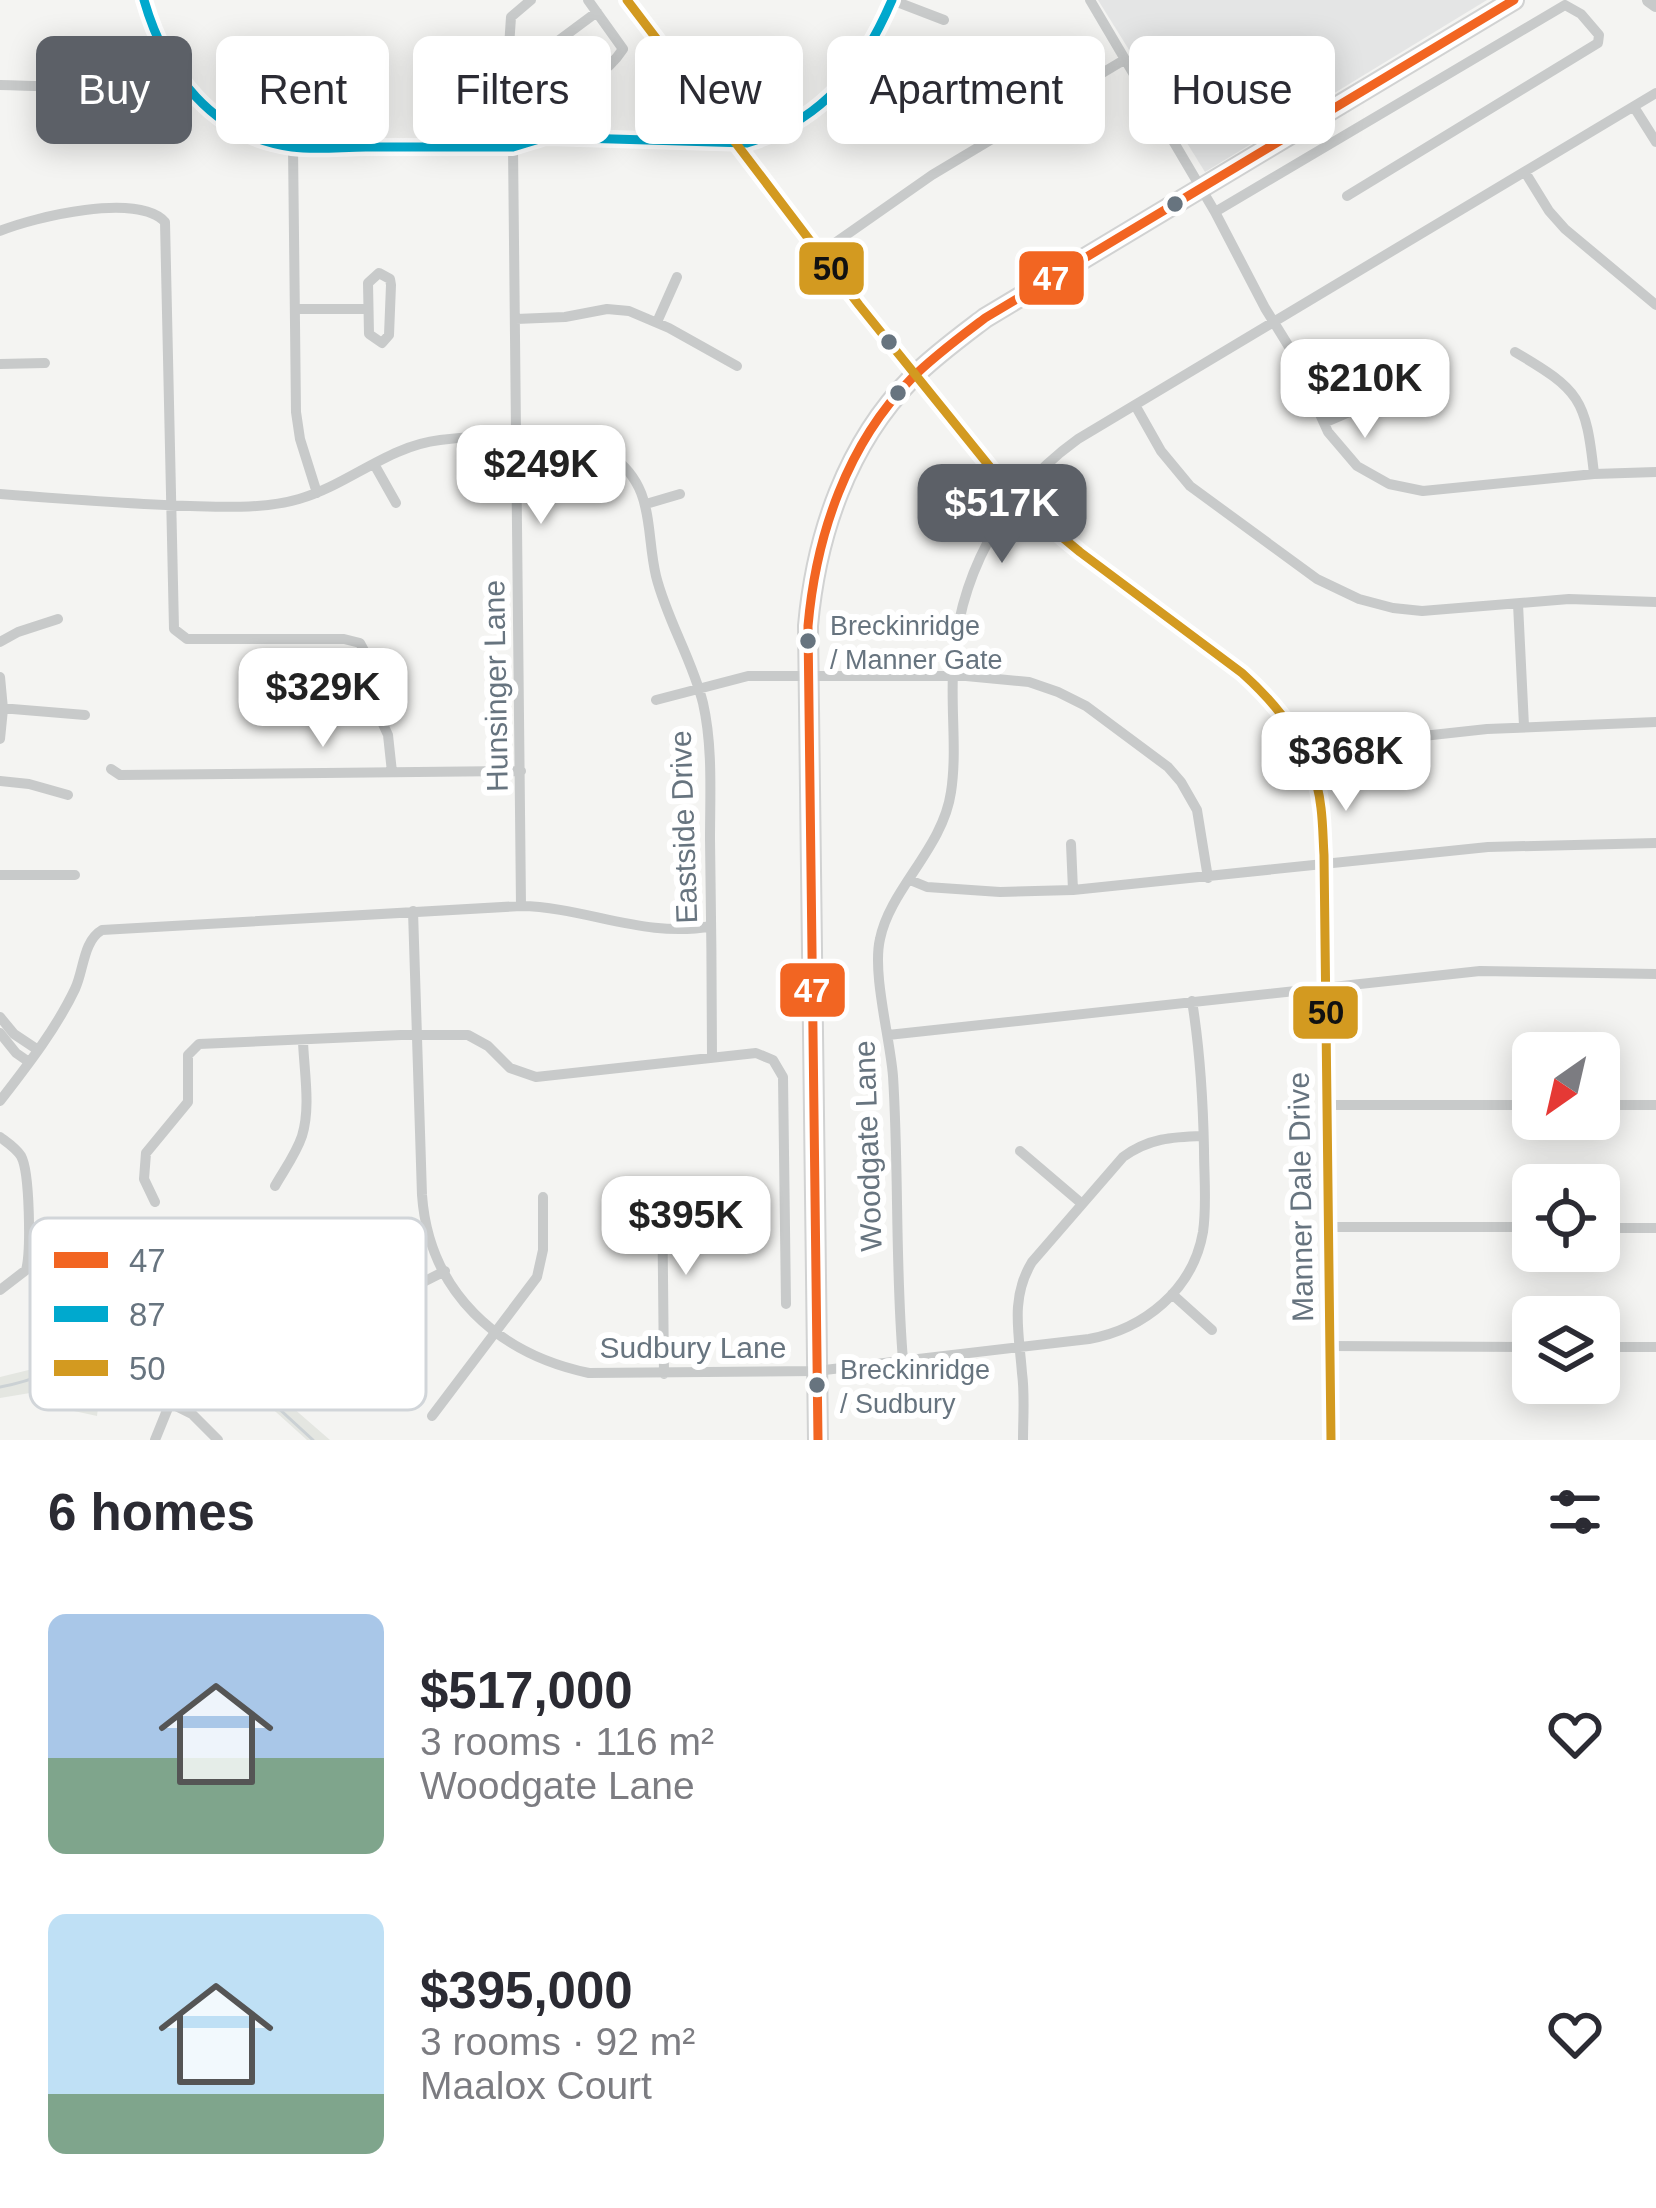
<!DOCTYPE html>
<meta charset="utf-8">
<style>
body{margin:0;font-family:Arial,sans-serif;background:#f7f7f7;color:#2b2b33;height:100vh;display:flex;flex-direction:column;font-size:45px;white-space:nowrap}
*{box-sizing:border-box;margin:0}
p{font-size:39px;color:#7c7c81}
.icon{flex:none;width:66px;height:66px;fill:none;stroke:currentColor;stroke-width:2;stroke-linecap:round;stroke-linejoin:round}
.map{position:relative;height:1440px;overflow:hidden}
.sheet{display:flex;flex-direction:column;background:#fff;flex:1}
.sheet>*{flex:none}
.hud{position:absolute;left:36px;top:36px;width:1584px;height:108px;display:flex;gap:24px}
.needle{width:78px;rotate:214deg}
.fabs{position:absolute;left:1512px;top:1032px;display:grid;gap:24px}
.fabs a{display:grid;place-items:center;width:108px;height:108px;border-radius:18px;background:#fff;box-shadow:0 6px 30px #0003;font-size:60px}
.price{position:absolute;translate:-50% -102px;padding:0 27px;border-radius:24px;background:#fff;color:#222;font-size:39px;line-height:78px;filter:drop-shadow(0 3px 6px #0008)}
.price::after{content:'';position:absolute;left:50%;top:72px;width:36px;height:27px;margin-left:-18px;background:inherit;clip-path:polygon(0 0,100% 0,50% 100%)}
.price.current{background:#5c6067;color:#fff}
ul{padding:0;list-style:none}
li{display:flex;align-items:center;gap:36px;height:300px;padding:0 48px}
li span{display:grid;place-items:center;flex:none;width:336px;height:240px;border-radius:18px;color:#555}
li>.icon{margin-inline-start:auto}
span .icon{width:144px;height:144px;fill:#fffc;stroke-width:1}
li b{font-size:51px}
h2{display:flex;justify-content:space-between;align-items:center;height:144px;padding:0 48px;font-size:51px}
.pill{padding:0 42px;border-radius:18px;background:#fff;box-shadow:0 6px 30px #0003;font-size:42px;line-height:108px}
.pill.current{background:#5c6067;color:#fff}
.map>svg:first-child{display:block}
.built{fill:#e4e5e5}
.green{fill:#e4e6e1}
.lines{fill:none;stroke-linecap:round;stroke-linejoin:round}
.stream{stroke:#cbd1d4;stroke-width:3}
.primary-casing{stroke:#d1d2d2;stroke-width:22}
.minor{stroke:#c8caca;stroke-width:10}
.tertiary{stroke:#c8caca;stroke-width:14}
.primary{stroke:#dddede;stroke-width:16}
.bus-1-casing{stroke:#fff;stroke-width:18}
.bus-2-casing{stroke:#fff;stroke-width:18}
.bus-3-casing{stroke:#fff;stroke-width:18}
.bus-1{stroke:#f26522;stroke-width:9}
.bus-2{stroke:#00a9ce;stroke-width:9}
.bus-3{stroke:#d39a20;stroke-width:9}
.bus-dot{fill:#67747f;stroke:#fff;stroke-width:4.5}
.labels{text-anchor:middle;stroke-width:12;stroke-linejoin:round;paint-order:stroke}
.bus-label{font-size:27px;fill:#67747f;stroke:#fff;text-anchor:start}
.street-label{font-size:30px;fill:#67747f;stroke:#fff}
.key{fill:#fff;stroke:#d1d5d9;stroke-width:3}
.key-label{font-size:33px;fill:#67747f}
.line-badge{stroke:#fff;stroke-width:4.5}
.badge-label{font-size:33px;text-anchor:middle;font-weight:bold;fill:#fff}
.pale-badge-label{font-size:33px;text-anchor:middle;font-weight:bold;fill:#111}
</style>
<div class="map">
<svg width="1656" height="1440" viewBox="0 0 1656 1440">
<rect width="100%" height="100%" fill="#f4f4f2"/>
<path class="built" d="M1098,0H1487L1205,172Z"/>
<path class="green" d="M204,1296L237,1339L254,1374L330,1440H307L245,1384L225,1357L198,1332C161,1332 129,1349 102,1374L97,1416L74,1411L48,1390L0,1398V1377L45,1366L82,1352L44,1312L79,1300L123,1325L178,1302Z"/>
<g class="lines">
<path class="stream" d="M0,1387C44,1379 79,1359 119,1340C139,1330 163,1326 184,1317L208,1334L252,1384L313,1440"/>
<defs>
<path id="primary" d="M818,1440L808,626C816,535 847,444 912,378C934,356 960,337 985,318L1514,0"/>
</defs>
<use href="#primary" class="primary-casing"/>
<path class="minor" d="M144,0C165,73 212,136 292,147C316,150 342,147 366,147C409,147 452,147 495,147H513L546,137L747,143C822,121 862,70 892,0
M892,0L944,20
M1090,0L1215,212L1265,308L1291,350L1328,432L1357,466L1389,484L1423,491L1594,474L1656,472
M558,41L597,12
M0,85C64,86 109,94 164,54
M552,91C582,87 606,75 623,49L588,0
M505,107L511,17L531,0
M1634,107L1656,142
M293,147L296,412L300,439L317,493
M513,147L521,906
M1525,172L1549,211L1565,229L1656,305
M1215,212L1565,5L1581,14L1599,35L1598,43L1347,196
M0,231C34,217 138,192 165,222L174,629L187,639H344L360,643L369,660L371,698L388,735L392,772
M819,254L932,175L1124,60
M379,273L390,279L391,285L389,335L382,343L369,334L368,283Z
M295,309H367
M516,319L565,317L607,309L629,311L669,328L737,366
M657,322L677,277
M1515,352C1580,390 1586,399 1594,474
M0,364L45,363
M1135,405L1161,451L1190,486L1317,579L1359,599L1393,608L1422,611L1569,599L1656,602
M1324,423L1368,404
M374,464L396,503
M0,494C63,499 127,504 190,506C226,507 264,509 299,499C348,485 388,446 440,440C481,435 575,430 609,454C656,486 645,529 656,576C667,620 692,659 703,703C713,747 710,795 710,839C711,912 712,984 712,1057
M646,504L680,494
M1518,604L1524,726
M0,642L18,632L58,619
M0,677L3,709L0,739
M656,700L748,676H966L1029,682L1058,692L1086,706L1168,767L1181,782L1197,810L1208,878
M0,708L85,715
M1304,749L1487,729L1656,722
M111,769L120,775L521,771
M0,781L29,784L68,795
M1071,844L1073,890
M0,875H75
M910,880L927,887L1000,892L1073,890L1488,847L1656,843
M413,911L422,1195C429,1292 498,1354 589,1373L816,1371L1089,1339C1144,1329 1193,1290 1203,1232C1207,1205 1204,1177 1204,1149C1203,1100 1200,1050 1192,1001
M0,1017L14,1034L38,1050
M0,1033L16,1053L29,1062
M888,1035L1480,971L1656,974
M0,1101C27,1066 56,1029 75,989C84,970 83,941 102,930L521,906C585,907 647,939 711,926
M1328,1105H1533
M1599,1105H1656
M0,1137C8,1143 16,1148 21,1156C30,1172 31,1252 26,1270L0,1290
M1020,1151L1081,1203
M662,1183L664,1374
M275,1186C284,1170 296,1154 302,1136C311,1107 304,1071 303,1041
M155,1202L144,1179L146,1153L188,1102V1055L199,1044L401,1035H468L488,1046L510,1068L536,1077L756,1053L773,1060L783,1077L786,1304
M1328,1227H1533
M1599,1228H1656
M1172,1294L1212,1330
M352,1318L445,1271
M1330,1346L1533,1347
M1599,1347H1656
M903,1360C895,1265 899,1171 893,1076C890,1038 872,973 880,939C890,889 943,848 951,792C957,753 951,712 953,673C956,580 1002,493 1078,439L1656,93
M432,1416L537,1277L543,1250V1197
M155,1440L170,1403L192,1414L218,1440
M1023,1440C1023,1418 1025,1395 1022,1373C1019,1333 1010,1298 1032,1262L1123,1157C1149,1138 1172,1137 1203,1136"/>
<path class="tertiary" d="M627,0L859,305L1015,498L1080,552L1242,673C1282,709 1315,752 1321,808C1323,824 1323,840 1324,855L1331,1440
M1649,0L1656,5"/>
<use href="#primary" class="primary"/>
<defs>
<path id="bus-1" d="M818,1440L808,626C816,535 847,444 912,378C934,356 960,337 985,318L1514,0"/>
<path id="bus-2" d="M144,0C165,73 212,136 292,147C316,150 342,147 366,147C409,147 452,147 495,147H513L546,137L747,143C822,121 862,70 892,0"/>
<path id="bus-3" d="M627,0L859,305L1015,498L1080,552L1242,673C1282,709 1315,752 1321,808C1323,824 1323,840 1324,855L1331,1440"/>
</defs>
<use href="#bus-1" class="bus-1-casing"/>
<use href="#bus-2" class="bus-2-casing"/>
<use href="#bus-3" class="bus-3-casing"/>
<use href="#bus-1" class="bus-1"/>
<use href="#bus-2" class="bus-2"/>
<use href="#bus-3" class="bus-3"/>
</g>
<g class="bus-dot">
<circle cx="1175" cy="204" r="10"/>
<circle cx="889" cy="342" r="10"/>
<circle cx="898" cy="393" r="10"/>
<circle cx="808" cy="641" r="10"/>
<circle cx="817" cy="1385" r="10"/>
</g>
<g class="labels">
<g class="bus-label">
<text x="830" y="635">Breckinridge<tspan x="830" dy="34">/ Manner Gate</tspan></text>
<text x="840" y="1379">Breckinridge<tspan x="840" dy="34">/ Sudbury</tspan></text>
</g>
<g class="street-label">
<text transform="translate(496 686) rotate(-91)" y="10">Hunsinger Lane</text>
<text transform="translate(684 827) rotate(-92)" y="10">Eastside Drive</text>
<text transform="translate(868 1146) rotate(-92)" y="10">Woodgate Lane</text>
<text transform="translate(1301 1197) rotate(-91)" y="10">Manner Dale Drive</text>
<text x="693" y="1358">Sudbury Lane</text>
</g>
</g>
<rect x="30" y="1218" width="396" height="192" rx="18" class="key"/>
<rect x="54" y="1252" width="54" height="16" fill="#f26522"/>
<rect x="54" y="1306" width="54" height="16" fill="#00a9ce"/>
<rect x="54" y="1360" width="54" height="16" fill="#d39a20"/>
<g class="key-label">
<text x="129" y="1272">47</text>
<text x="129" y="1326">87</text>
<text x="129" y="1380">50</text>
</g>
<g class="line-badge">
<rect x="797" y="240" width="69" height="57" rx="12" fill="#d39a20"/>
<rect x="1017" y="249" width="69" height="58" rx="12" fill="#f26522"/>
<rect x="778" y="961" width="69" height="58" rx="12" fill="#f26522"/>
<rect x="1291" y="984" width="69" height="57" rx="12" fill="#d39a20"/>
</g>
<g class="badge-label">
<text x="1051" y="290">47</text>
<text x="812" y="1002">47</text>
</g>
<g class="pale-badge-label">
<text x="831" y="280">50</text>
<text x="1326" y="1024">50</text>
</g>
</svg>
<div class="fabs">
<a><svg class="needle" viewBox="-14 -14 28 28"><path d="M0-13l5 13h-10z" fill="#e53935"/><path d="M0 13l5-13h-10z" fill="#7c7c81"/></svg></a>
<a><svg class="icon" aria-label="locate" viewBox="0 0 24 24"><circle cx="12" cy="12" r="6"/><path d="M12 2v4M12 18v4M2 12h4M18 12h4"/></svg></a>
<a><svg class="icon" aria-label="layers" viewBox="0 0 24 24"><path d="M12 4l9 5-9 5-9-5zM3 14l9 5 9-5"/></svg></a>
</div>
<b class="price" style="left:1365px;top:441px">$210K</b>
<b class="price" style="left:541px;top:527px">$249K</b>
<b class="price current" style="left:1002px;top:566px">$517K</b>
<b class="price" style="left:323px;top:750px">$329K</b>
<b class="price" style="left:1346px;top:814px">$368K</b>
<b class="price" style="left:686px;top:1278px">$395K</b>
<div class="hud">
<a class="pill current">Buy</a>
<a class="pill">Rent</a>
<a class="pill">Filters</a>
<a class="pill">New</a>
<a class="pill">Apartment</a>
<a class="pill">House</a>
</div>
</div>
<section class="sheet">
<h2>6 homes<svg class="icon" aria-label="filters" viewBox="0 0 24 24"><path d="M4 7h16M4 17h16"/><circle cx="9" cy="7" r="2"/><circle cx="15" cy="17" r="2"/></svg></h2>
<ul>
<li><span style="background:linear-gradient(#a9c7e8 60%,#7fa58c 0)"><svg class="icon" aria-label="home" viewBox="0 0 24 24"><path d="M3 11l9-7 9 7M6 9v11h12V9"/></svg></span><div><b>$517,000</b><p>3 rooms · 116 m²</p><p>Woodgate Lane</p></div><svg class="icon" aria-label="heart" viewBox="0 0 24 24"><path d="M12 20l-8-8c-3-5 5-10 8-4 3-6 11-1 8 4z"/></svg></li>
<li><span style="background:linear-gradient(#bfe0f5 75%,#7fa58c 0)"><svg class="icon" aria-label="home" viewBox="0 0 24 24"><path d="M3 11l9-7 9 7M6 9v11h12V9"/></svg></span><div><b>$395,000</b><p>3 rooms · 92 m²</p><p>Maalox Court</p></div><svg class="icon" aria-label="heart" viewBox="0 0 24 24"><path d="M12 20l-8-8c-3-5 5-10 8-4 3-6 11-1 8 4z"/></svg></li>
</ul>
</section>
